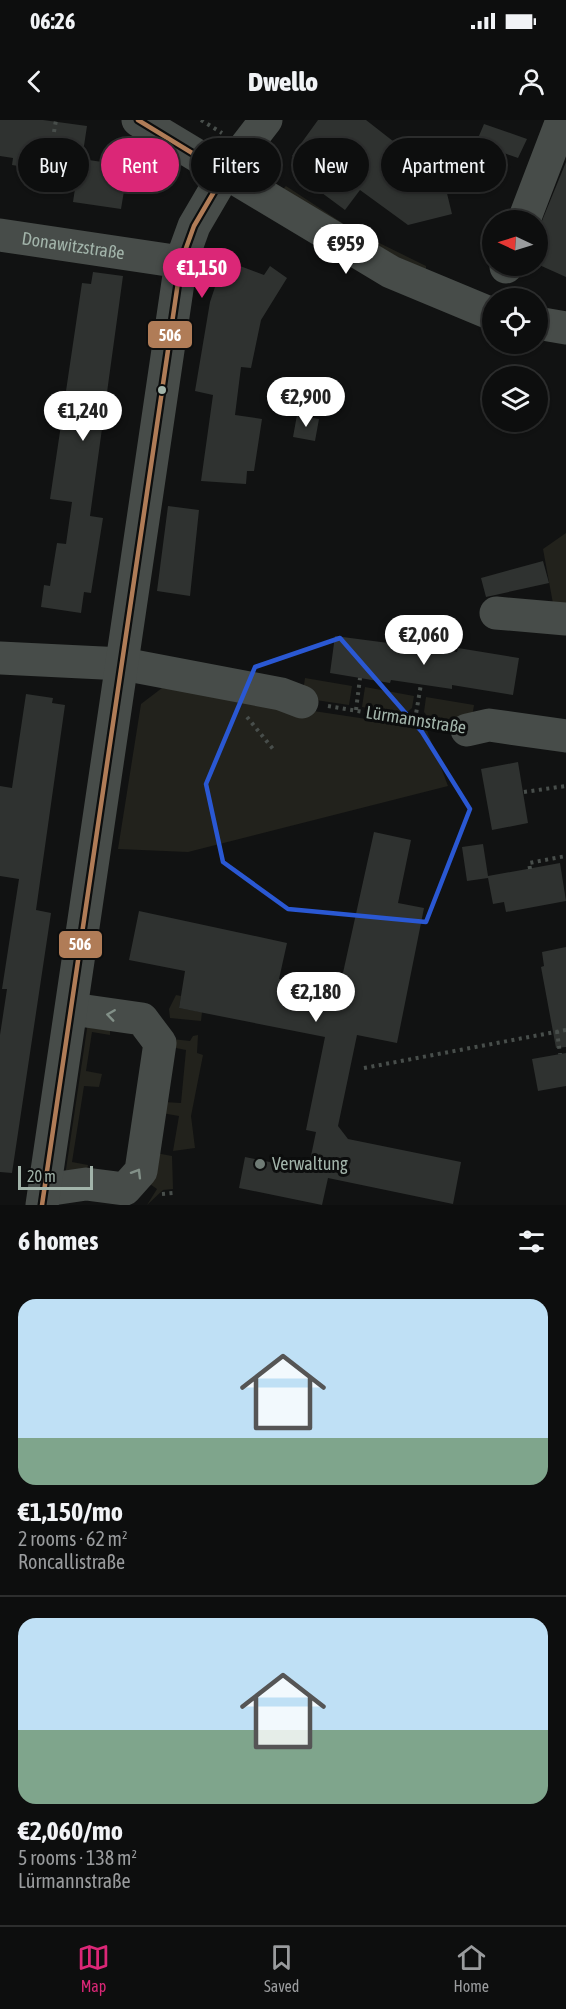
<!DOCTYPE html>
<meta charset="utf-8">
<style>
body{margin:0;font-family:"Asap Condensed",sans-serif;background:#1b1c1c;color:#f1f3f6;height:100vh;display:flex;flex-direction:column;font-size:22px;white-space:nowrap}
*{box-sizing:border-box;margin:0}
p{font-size:20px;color:#9a9c9e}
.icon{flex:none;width:33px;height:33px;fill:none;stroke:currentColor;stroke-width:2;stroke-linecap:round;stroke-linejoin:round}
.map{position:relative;height:1085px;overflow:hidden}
.drawer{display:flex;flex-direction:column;background:#0d0e0e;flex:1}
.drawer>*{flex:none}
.top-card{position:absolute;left:18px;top:18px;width:531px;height:54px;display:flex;gap:12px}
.needle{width:39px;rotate:274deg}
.controls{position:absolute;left:482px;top:90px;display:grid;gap:12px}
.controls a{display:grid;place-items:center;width:66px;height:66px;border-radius:50%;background:#0d0e0e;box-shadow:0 2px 4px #0004,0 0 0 2px #2d2e2e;font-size:30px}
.scale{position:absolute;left:18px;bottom:15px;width:75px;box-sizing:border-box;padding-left:6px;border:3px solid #a2b4aa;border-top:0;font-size:16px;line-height:21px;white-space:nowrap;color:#a2b4aa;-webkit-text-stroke:4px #0c0d0d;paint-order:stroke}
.price{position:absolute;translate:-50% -51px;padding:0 14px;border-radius:21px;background:#fff;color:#222;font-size:20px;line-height:39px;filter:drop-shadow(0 2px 3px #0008)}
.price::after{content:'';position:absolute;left:50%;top:36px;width:18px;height:14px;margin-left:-9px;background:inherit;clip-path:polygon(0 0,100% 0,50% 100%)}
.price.selected{background:#db2777;color:#fff}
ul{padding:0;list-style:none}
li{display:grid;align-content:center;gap:12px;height:318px;padding:0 18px}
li+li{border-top:2px solid #2d2e2e}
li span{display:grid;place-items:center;height:186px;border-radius:18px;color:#555}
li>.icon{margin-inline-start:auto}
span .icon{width:108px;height:108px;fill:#fffc;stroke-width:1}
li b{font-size:26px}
h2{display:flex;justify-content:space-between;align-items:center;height:72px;padding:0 18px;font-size:26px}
.chip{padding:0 21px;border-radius:27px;background:#0d0e0e;box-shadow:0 2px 4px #0004,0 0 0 2px #2d2e2e;font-size:21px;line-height:54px}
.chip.selected{background:#db2777;color:#fff}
.status{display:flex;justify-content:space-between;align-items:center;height:42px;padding:0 30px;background:#0d0e0e;direction:ltr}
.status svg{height:16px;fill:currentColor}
header{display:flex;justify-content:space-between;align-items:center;height:78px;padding:0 18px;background:#0d0e0e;font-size:27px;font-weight:800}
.menu{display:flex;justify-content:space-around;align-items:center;height:84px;border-top:2px solid #2d2e2e;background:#0d0e0e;font-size:16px;color:#9a9c9e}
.menu a{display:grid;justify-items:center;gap:3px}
.menu .selected{color:#db2777}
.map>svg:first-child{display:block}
.green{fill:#22221c}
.building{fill:#2f3230}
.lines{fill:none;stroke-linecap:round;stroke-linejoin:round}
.path{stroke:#484e4b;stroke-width:4;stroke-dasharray:3 4.5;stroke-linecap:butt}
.minor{stroke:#474c49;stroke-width:33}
.bus-1-casing{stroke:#0c0d0d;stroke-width:9}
.bus-1{stroke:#b07c57;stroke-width:4.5}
.oneway{stroke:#829088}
.marked{fill:none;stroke:#2a58d3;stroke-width:4.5;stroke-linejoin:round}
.bus-dot{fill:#a2b4aa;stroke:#0c0d0d;stroke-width:2}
.poi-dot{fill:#6f7b75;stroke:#0c0d0d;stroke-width:2}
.labels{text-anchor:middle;stroke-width:6;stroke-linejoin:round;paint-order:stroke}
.street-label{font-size:18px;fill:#a2b4aa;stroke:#0c0d0d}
.poi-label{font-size:18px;fill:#a2b4aa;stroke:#0c0d0d;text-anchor:start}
.line-badge{stroke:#0c0d0d;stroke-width:2}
.badge-label{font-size:16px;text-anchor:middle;font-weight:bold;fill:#fff}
</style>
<div class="status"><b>06:26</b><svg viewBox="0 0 49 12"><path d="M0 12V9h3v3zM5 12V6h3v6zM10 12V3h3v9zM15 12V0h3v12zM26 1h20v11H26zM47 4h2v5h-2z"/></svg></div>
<header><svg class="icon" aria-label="back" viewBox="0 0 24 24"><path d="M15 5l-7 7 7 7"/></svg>Dwello<svg class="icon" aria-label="person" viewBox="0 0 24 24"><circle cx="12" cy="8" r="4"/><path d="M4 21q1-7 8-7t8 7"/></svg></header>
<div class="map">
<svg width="566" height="1085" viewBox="0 0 566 1085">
<rect width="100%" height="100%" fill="#111212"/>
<path class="green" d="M286,66L353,110L426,146V150L376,127L283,69Z
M566,413V491L554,489L543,429Z
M305,558L352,566L349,585L302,578Z
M365,567L414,576L412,588L405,594L362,587Z
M162,568L426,608L448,666L188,732L118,729L141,584Z
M426,577L474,585L471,604L428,597L424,592Z
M176,875L181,876L179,888L202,892L201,901L170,898L169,889Z
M88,902L110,906V915L92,912L86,951L102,954L99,967L84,966L72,1042L88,1045L87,1050L65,1056Z
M198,915L197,933L203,935L191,996L195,1028L173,1031L179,996L162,993L163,982L181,983L186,930L171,927L172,919L190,921L193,916Z
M156,1033L172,1036L173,1069L163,1070L147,1085L157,1069L147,1062Z"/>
<path class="building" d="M0,0H43L87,6L82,39L109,43L108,56L126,59L121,89L73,82L77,55L12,45L13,38L0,36Z
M318,0H366L444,61L452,94L408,105L360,70L345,90L318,70L325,61L292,36Z
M484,4L527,19L518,38L476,23Z
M566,42V157L537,144V113Z
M224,140L264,155L270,146L287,158L261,200L251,248L241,247L235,295L262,299L254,351H247L246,364L201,361L213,275L195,271L210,182Z
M93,152L123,156L90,396L103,398L91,473L84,472L81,493L41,487L44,465L50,466L57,423L66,424L72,382L50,379L82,163L91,164Z
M297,295L319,299L315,321L293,317Z
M168,386L199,390L190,476L157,471Z
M543,441L549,463L486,477L481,458Z
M335,516L457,532L458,528L519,538L513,575L452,565V569L391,560L390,563L330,553Z
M26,574L53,578L52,583L65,585L36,790L51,793L12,1053L0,1052V915L7,869H2L19,759L0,756V666L12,668Z
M518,642L528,703L492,710L481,649Z
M374,712L411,720L398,783L424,788L397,923L357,915L338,1006L348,1019L461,1042L453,1084L328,1058L322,1085L239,1068L245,1037L308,1050L316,1012L306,1010L325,917L179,888L185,851L129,840L139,791L287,823L279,859L339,871Z
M483,724L488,756L560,743L566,781L506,792L504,782L493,784L488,758L467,761L462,727Z
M566,827V927L556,928L541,847L544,846L542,832Z
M566,933V966L538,971L532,939Z"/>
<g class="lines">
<path class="path" d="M201,0L222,13
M54,12L56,0
M328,586L439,605
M356,590L360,558
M247,597L273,629
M415,600L421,564
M524,672L566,666
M530,749L529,743L566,736
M557,911L560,934
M364,948L566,910
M162,1074L173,1073"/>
<g class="minor">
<path d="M138,0L391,152L492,194"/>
<path d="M524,100L561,3"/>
<path id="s1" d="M0,115L181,142"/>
<path d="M506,147L507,146"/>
<path d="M537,203L566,208"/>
<path d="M496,493L566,499"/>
<path d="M0,538L123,544L281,574L302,582"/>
<path d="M467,610L489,605L566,616"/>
<path d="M45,1070L86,1064L125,1069L141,1051L160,923L142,899L72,889"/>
<path d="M42,1085L181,142L194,106L225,53L266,0"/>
</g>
<defs>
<path id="bus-1" d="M138,0L225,53
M42,1085L181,142L194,106L225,53"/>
</defs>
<use href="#bus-1" class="bus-1-casing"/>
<use href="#bus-1" class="bus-1"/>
</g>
<defs><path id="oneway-chevron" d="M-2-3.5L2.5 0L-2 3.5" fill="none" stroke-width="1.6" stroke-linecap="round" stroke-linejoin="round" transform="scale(1.5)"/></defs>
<g class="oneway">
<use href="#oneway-chevron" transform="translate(111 895) rotate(-172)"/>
<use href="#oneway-chevron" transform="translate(137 1053) rotate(-59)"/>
</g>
<path class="marked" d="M340,518L422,612L470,689L426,802L288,789L223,742L206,664L255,547Z"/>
<circle class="bus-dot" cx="162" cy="270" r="5"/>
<circle class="poi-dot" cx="260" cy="1044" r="6"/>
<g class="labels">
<g class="street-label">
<text dy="6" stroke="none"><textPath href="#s1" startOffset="74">Donawitzstraße</textPath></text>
<text transform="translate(416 600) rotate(9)" y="6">Lürmannstraße</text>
</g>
<g class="poi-label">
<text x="272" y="1050">Verwaltung</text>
</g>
</g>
<g class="line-badge">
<rect x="147" y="200" width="46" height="29" rx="6" fill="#b07c57"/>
<rect x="58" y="810" width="45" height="29" rx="6" fill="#b07c57"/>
</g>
<g class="badge-label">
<text x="170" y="221">506</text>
<text x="80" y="830">506</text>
</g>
</svg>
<div class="controls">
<a><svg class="needle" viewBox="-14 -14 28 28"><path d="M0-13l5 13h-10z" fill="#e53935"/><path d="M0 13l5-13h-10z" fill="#9a9c9e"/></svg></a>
<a><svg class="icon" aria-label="locate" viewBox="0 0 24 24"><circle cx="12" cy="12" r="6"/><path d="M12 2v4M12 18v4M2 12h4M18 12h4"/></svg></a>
<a><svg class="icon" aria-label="layers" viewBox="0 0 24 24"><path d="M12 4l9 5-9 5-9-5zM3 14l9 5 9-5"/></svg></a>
</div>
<div class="scale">20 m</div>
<b class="price" style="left:346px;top:155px">€959</b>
<b class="price selected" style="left:202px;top:179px">€1,150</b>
<b class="price" style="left:306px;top:308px">€2,900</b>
<b class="price" style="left:83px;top:322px">€1,240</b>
<b class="price" style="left:424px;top:546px">€2,060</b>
<b class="price" style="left:316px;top:903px">€2,180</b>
<div class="top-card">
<a class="chip">Buy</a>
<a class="chip selected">Rent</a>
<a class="chip">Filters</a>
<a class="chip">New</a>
<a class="chip">Apartment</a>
</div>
</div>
<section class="drawer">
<h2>6 homes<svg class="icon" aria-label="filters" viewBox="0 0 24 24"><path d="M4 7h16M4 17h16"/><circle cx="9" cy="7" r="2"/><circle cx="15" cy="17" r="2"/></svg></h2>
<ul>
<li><span style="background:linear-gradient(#bfe0f5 75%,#7fa58c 0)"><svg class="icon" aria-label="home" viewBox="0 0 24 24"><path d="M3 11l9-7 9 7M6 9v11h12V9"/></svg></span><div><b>€1,150/mo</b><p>2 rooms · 62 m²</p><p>Roncallistraße</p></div></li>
<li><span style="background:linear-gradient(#bfe0f5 60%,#7fa58c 0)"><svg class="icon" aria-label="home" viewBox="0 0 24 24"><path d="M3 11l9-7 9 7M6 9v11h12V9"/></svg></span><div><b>€2,060/mo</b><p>5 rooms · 138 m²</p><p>Lürmannstraße</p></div></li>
</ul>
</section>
<nav class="menu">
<a class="selected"><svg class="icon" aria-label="map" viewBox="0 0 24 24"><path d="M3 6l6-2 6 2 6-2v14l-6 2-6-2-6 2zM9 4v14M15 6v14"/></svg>Map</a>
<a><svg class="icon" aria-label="saved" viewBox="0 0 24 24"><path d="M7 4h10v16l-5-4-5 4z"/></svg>Saved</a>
<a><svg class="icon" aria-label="home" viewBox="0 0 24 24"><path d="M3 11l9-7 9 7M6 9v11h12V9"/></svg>Home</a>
</nav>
